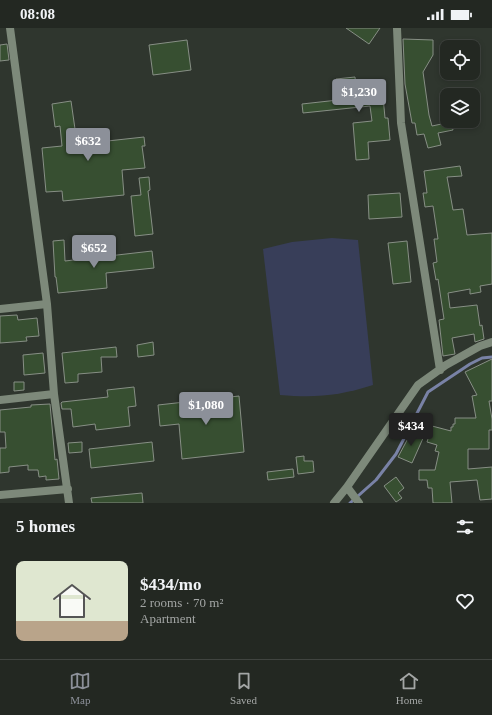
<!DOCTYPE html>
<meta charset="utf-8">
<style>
body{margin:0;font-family:"Times New Roman",serif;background:#2b302a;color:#f1f3f6;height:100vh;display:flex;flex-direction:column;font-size:15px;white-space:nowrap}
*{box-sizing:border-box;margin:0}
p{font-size:13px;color:#a3a6a5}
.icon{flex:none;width:22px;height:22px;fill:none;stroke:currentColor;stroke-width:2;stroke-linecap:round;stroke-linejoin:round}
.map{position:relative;height:475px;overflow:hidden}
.drawer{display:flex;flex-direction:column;background:#232822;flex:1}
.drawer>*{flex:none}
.fabs{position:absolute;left:440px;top:12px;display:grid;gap:8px}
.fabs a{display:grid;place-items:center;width:40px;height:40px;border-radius:8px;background:#232822;box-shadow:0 2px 6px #0003,0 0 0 1px #404440;font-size:20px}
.price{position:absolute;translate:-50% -34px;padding:0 9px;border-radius:4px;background:#8c9099;color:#fff;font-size:13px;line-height:26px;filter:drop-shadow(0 1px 2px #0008)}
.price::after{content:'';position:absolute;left:50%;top:24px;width:12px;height:9px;margin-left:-6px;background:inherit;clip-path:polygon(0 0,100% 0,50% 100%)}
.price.active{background:#222;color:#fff}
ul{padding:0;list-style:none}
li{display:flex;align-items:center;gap:12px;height:100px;padding:0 16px}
li span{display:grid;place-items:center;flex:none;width:112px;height:80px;border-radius:8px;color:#555}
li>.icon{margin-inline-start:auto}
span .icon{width:48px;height:48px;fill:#fffc;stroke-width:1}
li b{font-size:17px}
h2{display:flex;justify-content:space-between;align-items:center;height:48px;padding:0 16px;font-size:17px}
.status{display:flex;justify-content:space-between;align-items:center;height:28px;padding:0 20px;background:#232822;direction:ltr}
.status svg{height:11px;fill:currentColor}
.menu{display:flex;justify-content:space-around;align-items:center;height:56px;border-top:1px solid #404440;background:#232822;font-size:11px;color:#a3a6a5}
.menu a{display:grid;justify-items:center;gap:2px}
.menu .active{color:#8c9099}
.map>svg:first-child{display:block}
.green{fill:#383e59}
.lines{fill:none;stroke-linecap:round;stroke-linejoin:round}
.stream{stroke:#7982a6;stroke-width:3}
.building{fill:#374f31;stroke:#878f85}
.minor{stroke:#7d897a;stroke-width:8}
</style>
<div class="status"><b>08:08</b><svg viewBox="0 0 49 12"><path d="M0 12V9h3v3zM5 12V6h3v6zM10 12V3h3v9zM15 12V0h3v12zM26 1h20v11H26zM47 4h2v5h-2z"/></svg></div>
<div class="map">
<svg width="492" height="475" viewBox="0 0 492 475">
<rect width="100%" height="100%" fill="#2f362e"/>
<path class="green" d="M332,210L358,212L373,357C338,368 316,370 280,367L263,221L292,214Z"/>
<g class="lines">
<path class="stream" d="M350,475L376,452L396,426L428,364L470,336L482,330L492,329"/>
</g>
<path class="building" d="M346,0H380L369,16Z
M403,11L433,12V27L423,44L429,87L432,98L451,94L453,102L438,105L441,117L428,120L424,106L417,107L415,95H412L405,56Z
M187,12L191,42L153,47L149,17Z
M7,16L9,32L0,33V17Z
M355,49L356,60L382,58L385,90H388L390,112L368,114L369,131L356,132L353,95L372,93L370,78L303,85L302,76L338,72L336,51Z
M71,73L75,101H78L80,116L144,109L145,118H142L145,140L122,142L124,167L63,173L62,163L46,164L42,120L62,118L60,98L55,99L52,76Z
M460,138L462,148L447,149L453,182L463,181L467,207L492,205V256L480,258L481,264L470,266V261L448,265L450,280L477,277L480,298L482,297L484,311L475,314L474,306L452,310L455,326L443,328L439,292L444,291L438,251L436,252L433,235L437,234L434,211H438L433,178L425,179L423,165H427L424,143Z
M149,149L150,162L148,163L153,206L135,208L131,168L141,167L139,150Z
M400,165L402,189L369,191L368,167Z
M64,212L65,233L152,223L154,240L106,245L107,260L58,265L56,249H55L53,213Z
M407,213L411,254L393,256L388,215Z
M17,287L18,292L37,290L39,308L26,309L27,313L0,315V288Z
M153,314L154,327L138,329L137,317Z
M116,319L117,329H101L102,344L78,346V354L65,355L62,325Z
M43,325L45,345L24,347L23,327Z
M492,331V373H489L492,391V402H489V421H468V441L492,439V471L480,472L477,452L450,454L452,475H433L432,460H428L427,452H419V442H435L439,424L435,423L437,417L427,414L432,398L451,403V399H453V396H455V390H476L472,368L477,367L465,344Z
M14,354H24V362L14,363Z
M134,359L136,378L128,379L130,398L96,402L95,396L73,399L71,381H62L61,375L62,374L108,369L107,362Z
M239,368L244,424L182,431L179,396L160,398L158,377Z
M50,376L55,432L57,431L59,451L46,452V448L39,449L38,442H28V437L9,439V444L0,445V420H6L5,404H0V382L31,379V377Z
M412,403L424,408L412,435L398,429Z
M82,414V424L69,425L68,415Z
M152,414L154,433L91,440L89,421Z
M304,428V433H313L314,444L298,446L296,429Z
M293,441L294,449L268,452L267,444Z
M396,449L404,460L398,465L402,470L396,474L384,458Z
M142,465L143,475H92L91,470Z"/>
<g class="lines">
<path class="minor" d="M10,0L47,276L54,366L69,475
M397,0L401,95L440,342
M0,281L47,276
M0,372L54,366
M347,459L359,475
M0,467L68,461
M334,475L347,459L418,357L446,337L480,318L492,314"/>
</g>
</svg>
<div class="fabs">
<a><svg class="icon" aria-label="locate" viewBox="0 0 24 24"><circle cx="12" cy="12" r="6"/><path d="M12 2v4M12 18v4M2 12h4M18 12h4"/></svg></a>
<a><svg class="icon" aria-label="layers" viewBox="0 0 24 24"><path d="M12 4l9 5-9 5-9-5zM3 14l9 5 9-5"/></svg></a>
</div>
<b class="price" style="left:359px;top:85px">$1,230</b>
<b class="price" style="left:88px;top:134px">$632</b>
<b class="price" style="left:94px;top:241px">$652</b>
<b class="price" style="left:206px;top:398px">$1,080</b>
<b class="price active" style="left:411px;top:419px">$434</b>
</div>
<section class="drawer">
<h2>5 homes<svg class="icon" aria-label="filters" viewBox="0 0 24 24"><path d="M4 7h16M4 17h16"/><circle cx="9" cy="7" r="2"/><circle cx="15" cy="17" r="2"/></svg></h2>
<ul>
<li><span style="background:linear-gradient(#dfe7d0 75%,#b9a48a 0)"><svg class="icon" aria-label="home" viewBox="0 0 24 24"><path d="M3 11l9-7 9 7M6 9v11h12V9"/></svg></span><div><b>$434/mo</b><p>2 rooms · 70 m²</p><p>Apartment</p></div><svg class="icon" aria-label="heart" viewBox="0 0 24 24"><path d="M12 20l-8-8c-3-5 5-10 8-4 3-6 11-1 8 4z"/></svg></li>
</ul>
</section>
<nav class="menu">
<a class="active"><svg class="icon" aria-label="map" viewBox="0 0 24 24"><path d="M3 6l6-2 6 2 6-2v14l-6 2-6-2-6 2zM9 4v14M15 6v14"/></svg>Map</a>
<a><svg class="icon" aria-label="saved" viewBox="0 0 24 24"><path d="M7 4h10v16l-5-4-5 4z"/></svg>Saved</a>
<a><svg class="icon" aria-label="home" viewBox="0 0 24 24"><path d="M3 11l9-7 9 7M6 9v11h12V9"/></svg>Home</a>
</nav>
